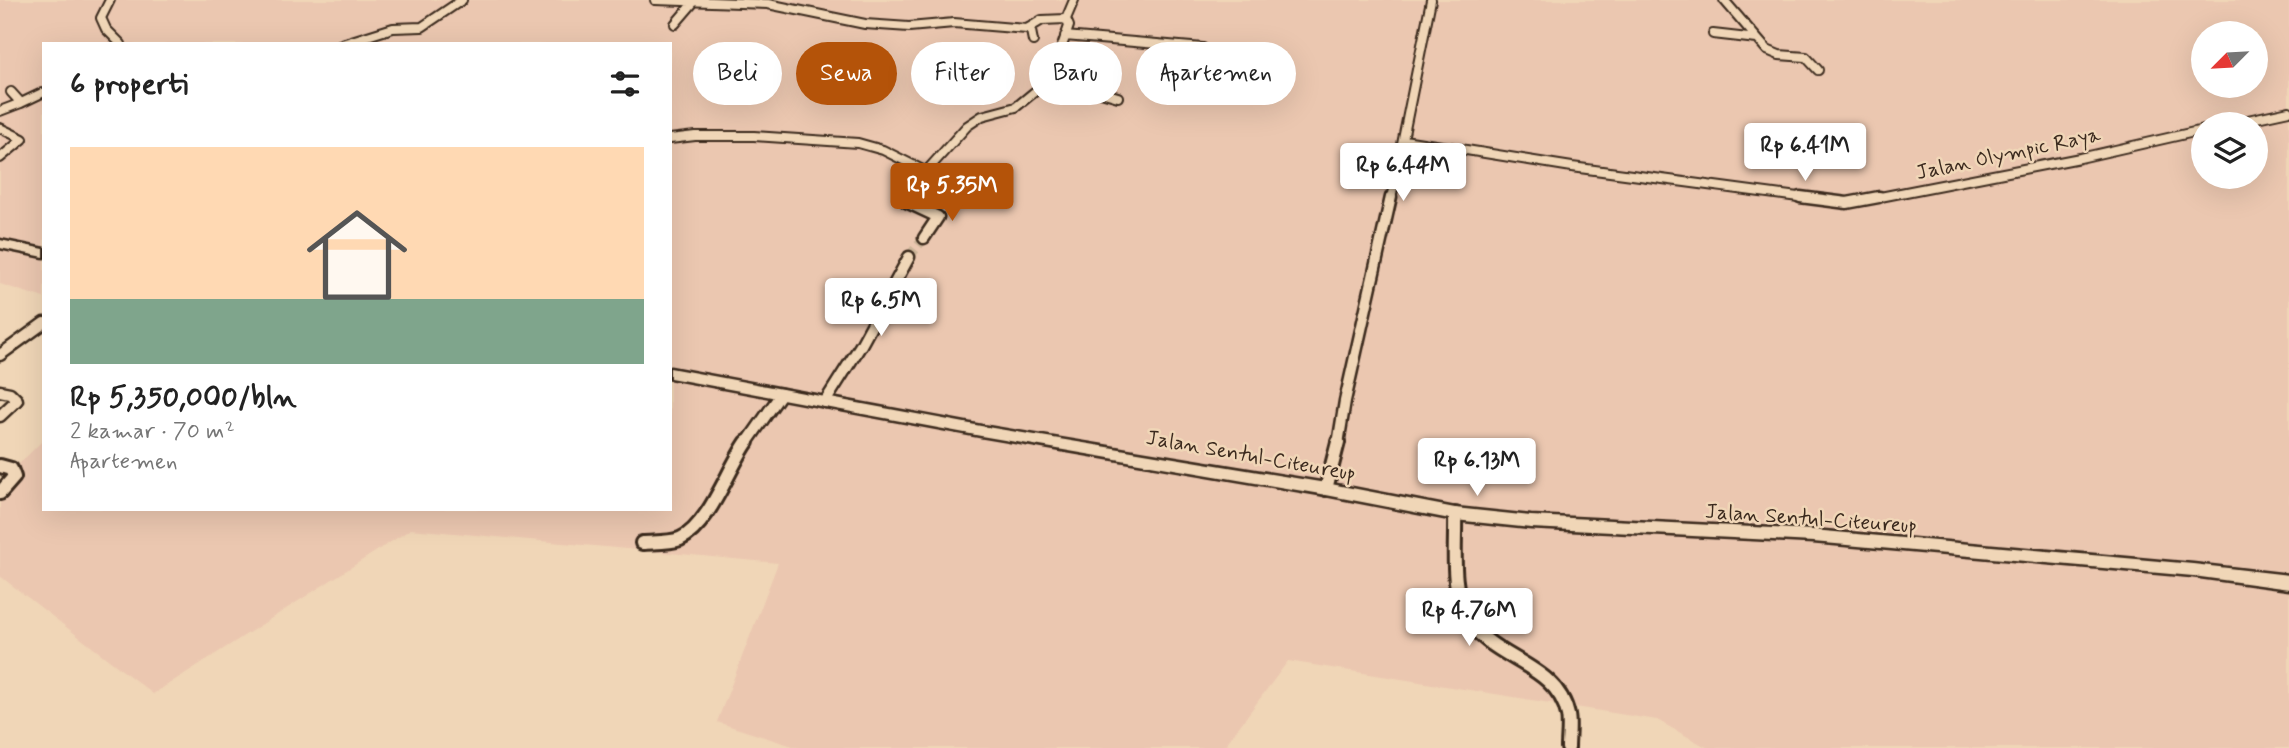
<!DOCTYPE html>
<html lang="id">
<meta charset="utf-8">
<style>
body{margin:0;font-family:Mynerve,sans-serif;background:#f6f6f6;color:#222;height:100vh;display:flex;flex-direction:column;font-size:26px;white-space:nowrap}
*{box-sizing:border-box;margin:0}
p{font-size:23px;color:#767676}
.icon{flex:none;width:38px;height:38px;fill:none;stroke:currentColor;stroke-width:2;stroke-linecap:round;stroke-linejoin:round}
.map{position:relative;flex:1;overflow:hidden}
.details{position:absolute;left:42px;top:42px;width:630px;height:469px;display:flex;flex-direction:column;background:#fff;border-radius:0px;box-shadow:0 7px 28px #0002}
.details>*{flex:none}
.banner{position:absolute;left:693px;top:42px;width:665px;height:63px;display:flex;gap:14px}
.needle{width:46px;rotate:246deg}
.controls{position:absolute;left:2191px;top:21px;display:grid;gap:14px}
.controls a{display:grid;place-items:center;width:77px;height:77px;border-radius:50%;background:#fff;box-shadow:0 7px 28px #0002;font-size:35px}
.price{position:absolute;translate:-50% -60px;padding:0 16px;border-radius:7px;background:#fff;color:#222;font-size:23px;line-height:46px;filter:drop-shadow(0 2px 4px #0008)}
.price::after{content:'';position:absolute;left:50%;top:42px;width:21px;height:16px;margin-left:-10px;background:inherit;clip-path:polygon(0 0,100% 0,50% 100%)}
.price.on{background:#b45309;color:#fff}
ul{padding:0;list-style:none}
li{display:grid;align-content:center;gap:14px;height:371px;padding:0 28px}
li+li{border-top:2px solid #e0e0e0}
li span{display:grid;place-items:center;height:217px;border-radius:0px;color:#555}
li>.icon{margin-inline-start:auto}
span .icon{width:126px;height:126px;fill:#fffc;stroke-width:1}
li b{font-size:30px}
h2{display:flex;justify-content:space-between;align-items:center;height:84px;padding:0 28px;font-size:30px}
.chip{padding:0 24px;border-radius:32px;background:#fff;box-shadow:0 7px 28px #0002;font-size:24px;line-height:63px}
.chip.on{background:#b45309;color:#fff}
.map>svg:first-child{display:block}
.built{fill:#ebc7b0;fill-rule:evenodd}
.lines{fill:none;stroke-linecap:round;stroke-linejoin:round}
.street-tunnel{stroke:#ccb498;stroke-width:10;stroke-dasharray:10 5;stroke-linecap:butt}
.street-far2-casing{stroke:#3b2a1e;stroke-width:12}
.street-far1-casing{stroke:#3b2a1e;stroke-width:15}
.street-casing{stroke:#3b2a1e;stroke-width:18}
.secondary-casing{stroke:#3b2a1e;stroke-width:5}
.street-far2{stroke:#f0d6b7;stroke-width:8}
.street-far1{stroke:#f0d6b7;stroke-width:10}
.street{stroke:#f0d6b7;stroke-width:12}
.secondary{fill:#f0d6b7;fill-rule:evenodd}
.labels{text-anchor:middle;stroke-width:5;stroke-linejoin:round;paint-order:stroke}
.street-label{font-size:21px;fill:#3b2a1e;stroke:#f0d6b7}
</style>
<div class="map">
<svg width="2289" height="748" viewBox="0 0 2289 748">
<rect width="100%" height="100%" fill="#f0d6b7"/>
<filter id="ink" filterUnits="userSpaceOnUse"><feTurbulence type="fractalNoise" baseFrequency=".0143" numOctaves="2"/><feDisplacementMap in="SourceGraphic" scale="14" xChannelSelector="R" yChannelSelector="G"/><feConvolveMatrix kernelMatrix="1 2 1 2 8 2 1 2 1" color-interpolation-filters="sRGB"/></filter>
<g filter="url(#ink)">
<path class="built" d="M0,0H2289V748H1708L1657,720L1288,661L1223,748H799L717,722L778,563L411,529L153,694L0,576V483L44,439V509H670V44H44V298L0,284ZM2203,33H2256V86H2203ZM2203,124H2256V177H2203Z"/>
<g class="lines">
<path class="street-tunnel" d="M909,257L924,238"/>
<defs>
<path id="street-far2" d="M110,0L101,18L106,29L121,44
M655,0L768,4L865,24L909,27L954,23L1027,29L1031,31L1033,41
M1724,0L1767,50L1779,55L1806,57L1818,70
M675,24L693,3
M1027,29L1042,20L1066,19
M1713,34L1757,39
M1065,36L1203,48
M342,44L393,28L422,27L462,0
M1053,78L1118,97
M21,103L42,93
M0,111L21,103L11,92
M2229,124L2289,111
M0,128L23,139L0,158
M670,139L695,136H754L858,143L883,150L927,172
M1404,140L1572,167L1813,199
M905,199L904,196L967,126L982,116L1016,107L1061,70V49L1069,26L1066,19L1074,0
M1391,199L1431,0
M1870,199L2080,158L2203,130"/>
<path id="street-far1" d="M904,197L906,202L938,217L924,238
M1800,197L1847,203L1879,197
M0,355L44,323
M0,391L10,393L17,400L0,416
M825,402L861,345L909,257
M746,444L781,394
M1338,444L1345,401L1391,197"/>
<path id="street" d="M0,466L11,469L14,477L0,493
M1326,489L1338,442
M1455,514C1456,545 1450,588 1466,616C1490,661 1557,662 1568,715C1570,725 1568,738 1568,748
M642,543C654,542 669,543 680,539C709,526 728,469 747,442"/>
<path id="secondary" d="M0,240L44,249V257L0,248Z
M670,368L981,426L1326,483L1455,508L1531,516L1813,530L2193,564L2289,575V589L2193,576L1813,542L1531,528L1455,520L1326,495L981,436L670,378Z"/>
</defs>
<use href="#street-far2" class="street-far2-casing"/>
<use href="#street-far1" class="street-far1-casing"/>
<use href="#street" class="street-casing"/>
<use href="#secondary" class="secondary-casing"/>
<use href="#street-far2" class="street-far2"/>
<use href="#street-far1" class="street-far1"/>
<use href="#street" class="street"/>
<use href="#secondary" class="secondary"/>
</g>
</g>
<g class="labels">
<g class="street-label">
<text transform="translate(2008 153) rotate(-12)" y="7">Jalan Olympic Raya</text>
<text transform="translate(1251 455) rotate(10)" y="7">Jalan Sentul-Citeureup</text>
<text transform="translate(1811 518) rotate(4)" y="7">Jalan Sentul-Citeureup</text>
</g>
</g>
</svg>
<div class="controls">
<a><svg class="needle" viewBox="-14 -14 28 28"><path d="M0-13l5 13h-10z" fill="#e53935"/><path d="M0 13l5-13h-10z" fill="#767676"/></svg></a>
<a><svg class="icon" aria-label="layers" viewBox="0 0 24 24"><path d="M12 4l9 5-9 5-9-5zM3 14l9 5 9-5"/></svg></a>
</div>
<b class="price" style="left:1805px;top:183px">Rp 6.41M</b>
<b class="price" style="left:1403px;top:203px">Rp 6.44M</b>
<b class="price on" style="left:952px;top:223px">Rp 5.35M</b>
<b class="price" style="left:881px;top:338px">Rp 6.5M</b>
<b class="price" style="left:1477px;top:498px">Rp 6.13M</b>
<b class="price" style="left:1469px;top:648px">Rp 4.76M</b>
<div class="banner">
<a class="chip">Beli</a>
<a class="chip on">Sewa</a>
<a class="chip">Filter</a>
<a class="chip">Baru</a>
<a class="chip">Apartemen</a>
</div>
<section class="details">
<h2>6 properti<svg class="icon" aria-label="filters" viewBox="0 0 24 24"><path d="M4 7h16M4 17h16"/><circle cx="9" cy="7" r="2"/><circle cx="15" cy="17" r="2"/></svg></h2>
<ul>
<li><span style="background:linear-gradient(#ffd9b3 70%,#7fa58c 0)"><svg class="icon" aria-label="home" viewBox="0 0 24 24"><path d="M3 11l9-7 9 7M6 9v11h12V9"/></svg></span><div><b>Rp 5,350,000/bln</b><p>2 kamar · 70 m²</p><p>Apartemen</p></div></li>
</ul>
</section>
</div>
